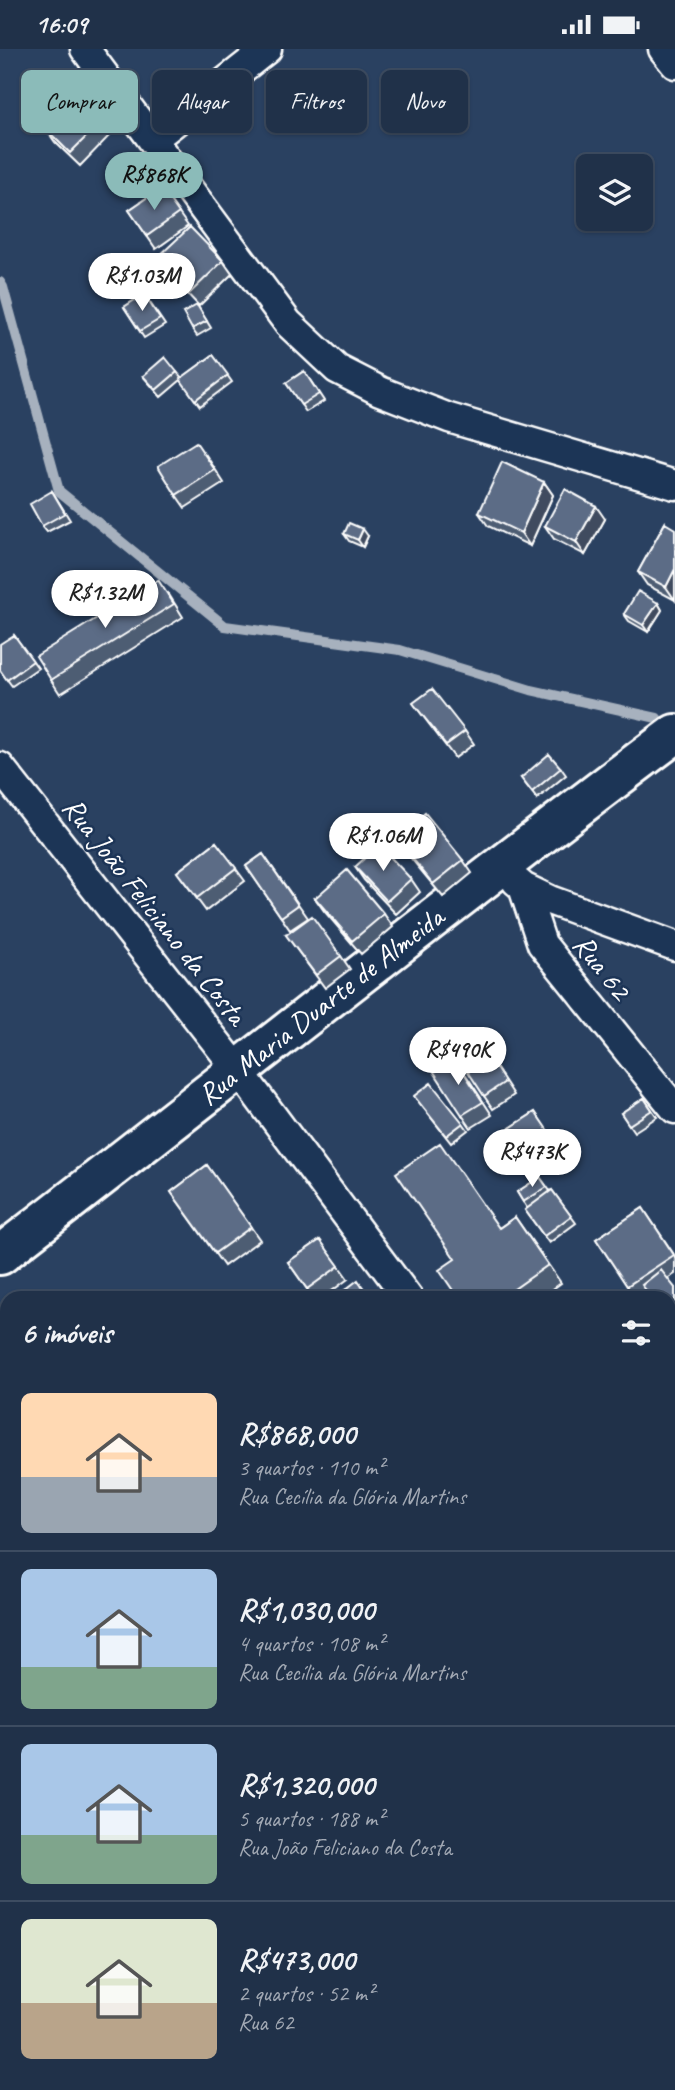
<!DOCTYPE html>
<html lang="pt">
<meta charset="utf-8">
<style>
body{margin:0;font-family:Caveat,sans-serif;background:#283950;color:#f1f3f6;height:100vh;display:flex;flex-direction:column;font-size:26px;white-space:nowrap}
*{box-sizing:border-box;margin:0}
p{font-size:23px;color:#a2a9b4}
.icon{flex:none;width:38px;height:38px;fill:none;stroke:currentColor;stroke-width:2;stroke-linecap:round;stroke-linejoin:round}
.map{position:relative;flex:1;overflow:hidden}
.panel{position:absolute;left:0px;top:1242px;width:676px;height:800px;display:flex;flex-direction:column;background:#203149;border-radius:21px 21px 0 0;box-shadow:0 2px 5px #0004,0 0 0 2px #3d4c61}
.panel>*{flex:none}
.guide{position:absolute;left:21px;top:21px;width:634px;height:63px;display:flex;gap:14px}
.buttons{position:absolute;left:576px;top:105px;display:grid;gap:14px}
.buttons a{display:grid;place-items:center;width:77px;height:77px;border-radius:10px;background:#203149;box-shadow:0 2px 5px #0004,0 0 0 2px #3d4c61;font-size:35px}
.price{position:absolute;translate:-50% -60px;padding:0 16px;border-radius:24px;background:#fff;color:#222;font-size:23px;line-height:46px;filter:drop-shadow(0 2px 4px #0008)}
.price::after{content:'';position:absolute;left:50%;top:42px;width:21px;height:16px;margin-left:-10px;background:inherit;clip-path:polygon(0 0,100% 0,50% 100%)}
.price.on{background:#8bbbb9;color:#111}
ul{padding:0;list-style:none}
li{display:flex;align-items:center;gap:21px;height:175px;padding:0 21px}
li+li{border-top:2px solid #3d4c61}
li span{display:grid;place-items:center;flex:none;width:196px;height:140px;border-radius:10px;color:#555}
li>.icon{margin-inline-start:auto}
span .icon{width:84px;height:84px;fill:#fffc;stroke-width:1}
li b{font-size:30px}
h2{display:flex;justify-content:space-between;align-items:center;height:84px;padding:0 21px;font-size:30px}
.chip{padding:0 24px;border-radius:10px;background:#203149;box-shadow:0 2px 5px #0004,0 0 0 2px #3d4c61;font-size:24px;line-height:63px}
.chip.on{background:#8bbbb9;color:#111}
.status{display:flex;justify-content:space-between;align-items:center;height:49px;padding:0 35px;background:#203149;direction:ltr}
.status svg{height:19px;fill:currentColor}
.map>svg:first-child{display:block}
.lines{fill:none;stroke-linecap:round;stroke-linejoin:round}
.stream{stroke:#a7b1be;stroke-width:10}
.street-casing{stroke:#fff;stroke-width:33}
.secondary-casing{stroke:#fff;stroke-width:44}
.street{stroke:#1d3557;stroke-width:28}
.secondary{stroke:#1d3557;stroke-width:38}
.wall{fill:#4e5d73;stroke:#fff;stroke-width:2}
.shaded-wall{fill:#404c5e;stroke:#fff;stroke-width:2}
.building{fill:#5b6c86;stroke:#fff;stroke-width:2}
.labels{text-anchor:middle;stroke-width:5;stroke-linejoin:round;paint-order:stroke}
.street-label{font-size:30px;fill:#fff;stroke:#1d3557}
</style>
<div class="status"><b>16:09</b><svg viewBox="0 0 49 12"><path d="M0 12V9h3v3zM5 12V6h3v6zM10 12V3h3v9zM15 12V0h3v12zM26 1h20v11H26zM47 4h2v5h-2z"/></svg></div>
<div class="map">
<svg width="675" height="2041" viewBox="0 0 675 2041">
<rect width="100%" height="100%" fill="#2a4161"/>
<filter id="ink" filterUnits="userSpaceOnUse"><feTurbulence type="fractalNoise" baseFrequency=".0143" numOctaves="2"/><feDisplacementMap in="SourceGraphic" scale="14" xChannelSelector="R" yChannelSelector="G"/><feConvolveMatrix kernelMatrix="1 2 1 2 8 2 1 2 1" color-interpolation-filters="sRGB"/></filter>
<g filter="url(#ink)">
<g class="lines">
<path class="stream" d="M0,233L3,238L59,442L225,577L400,601L531,641L657,669"/>
<defs>
<path id="street" d="M85,0L288,274L337,320L380,342L449,369L675,436
M663,0L675,15
M153,90L267,0
M0,718L239,1022L409,1250
M516,832L523,838L552,852L675,897
M523,838L542,895L675,1060
M0,1277L7,1287
M668,1598L675,1606
M668,1834L675,1830
M567,2035L571,2041
M388,2041L396,2035"/>
<g id="secondary">
<path id="s1" d="M0,1206C225,1033 447,855 675,685"/>
<path d="M0,1884L7,1893"/>
<path d="M110,2035L114,2041"/>
</g>
</defs>
<use href="#street" class="street-casing"/>
<use href="#secondary" class="secondary-casing"/>
<use href="#street" class="street"/>
<use href="#secondary" class="secondary"/>
</g>
<path class="wall" d="M102,72L111,85L80,117L55,93L46,80Z
M161,139L188,177L156,200L129,161Z
M157,209L223,212L232,225L199,257L166,222Z
M144,245L165,276L144,289L124,258Z
M197,256L211,279L197,287L192,280Z
M213,306L232,333L200,357L181,331L161,348L143,327L177,323L182,329Z
M304,322L324,352L306,363L286,334Z
M206,406L224,434L185,459L176,446Z
M544,433L553,446L530,497L488,477L479,464Z
M52,442L70,471L47,483L42,477Z
M605,470L585,506L554,490L545,477Z
M665,474L675,551L647,536L638,523Z
M344,485L368,487L363,498L349,492Z
M168,544L183,568L60,645L51,631Z
M658,554L662,561L648,583L629,572L624,565Z
M14,586L38,619L12,637L0,621Z
M413,654L465,682L474,695L455,709Z
M561,719L566,726L537,750L521,729Z
M395,788L463,811L472,824L443,848L404,801Z
M216,793L245,832L206,862L177,823Z
M263,805L308,869L290,881L246,817Z
M355,818L411,830L420,843L396,865L364,831Z
M315,849L384,865L393,878L361,905L324,862Z
M286,886L341,907L350,920L325,939Z
M484,1000L514,1046L493,1060L484,1047Z
M464,1023L492,1066L471,1079L462,1066Z
M414,1047L463,1074L468,1081L451,1094Z
M644,1049L657,1068L634,1083L621,1064Z
M535,1063L552,1089L527,1106L510,1079Z
M207,1116L260,1191L224,1217L171,1143Z
M540,1128L550,1142L552,1141L576,1174L549,1194L525,1161L527,1159L517,1143Z
M643,1159L675,1207V1225L667,1230L675,1239V1279L668,1271V1250H652L647,1243L637,1250L630,1241L596,1190Z
M515,1168L561,1234L539,1250H459L455,1210Z
M320,1191L348,1230L321,1250H314L288,1213Z"/>
<path class="shaded-wall" d="M544,433L553,446L530,497L521,484Z
M596,457L605,470L585,506L576,493Z
M363,480L368,487L363,498L358,491Z
M675,520V551L666,538Z
M658,554L662,561L648,583L643,576Z"/>
<path class="building" d="M77,48L102,72L70,104L46,80Z
M161,139L179,164L147,187L129,161Z
M190,178L223,212L190,244L157,209Z
M144,245L160,270L140,282L124,258Z
M197,256L207,272L192,280L183,264Z
M213,306L228,326L195,351L180,330Z
M165,308L177,323L156,341L143,327Z
M304,322L319,345L301,356L286,334Z
M196,393L215,421L176,446L158,417Z
M502,413L544,433L521,484L479,464Z
M565,440L596,457L576,493L545,477Z
M52,442L65,464L42,477L30,455Z
M349,474L363,480L358,491L344,485Z
M665,474L675,480V520L666,538L638,523Z
M158,531L174,555L51,631L36,607Z
M638,542L658,554L643,576L624,565Z
M14,586L33,612L7,631L0,621V595Z
M432,640L465,682L446,696L413,654Z
M549,705L561,719L532,743L521,729Z
M425,764L463,811L433,835L395,788Z
M216,793L236,819L197,849L177,823Z
M379,796L411,830L387,852L355,818Z
M263,805L298,856L281,868L246,817Z
M347,821L384,865L352,892L315,849Z
M312,867L341,907L316,926L286,886Z
M475,987L505,1033L484,1047L454,1001Z
M455,1010L483,1053L462,1066L434,1023Z
M431,1034L463,1074L446,1087L414,1047Z
M644,1049L652,1061L629,1076L621,1064Z
M535,1063L548,1082L522,1099L510,1079Z
M440,1094L499,1179L515,1168L548,1216L500,1250H459L439,1221L455,1210L396,1124Z
M207,1116L251,1178L215,1204L171,1143Z
M540,1128L547,1138L523,1153L517,1143Z
M552,1141L571,1167L544,1187L525,1161Z
M643,1159L674,1206L627,1237L596,1190Z
M320,1191L339,1217L307,1240L288,1213Z
M661,1221L675,1239V1270L671,1273L668,1270V1250H653L642,1236Z
M358,1231L371,1250H333Z
M630,1241L637,1250H619Z"/>
</g>
<g class="labels">
<g class="street-label">
<text transform="translate(155 862) rotate(52)" y="10">Rua João Feliciano da Costa</text>
<text transform="translate(602 918) rotate(52)" y="10">Rua 62</text>
<text dy="10" stroke="none"><textPath href="#s1" startOffset="406">Rua Maria Duarte de Almeida</textPath></text>
</g>
</g>
</svg>
<div class="buttons">
<a><svg class="icon" aria-label="layers" viewBox="0 0 24 24"><path d="M12 4l9 5-9 5-9-5zM3 14l9 5 9-5"/></svg></a>
</div>
<b class="price on" style="left:154px;top:163px">R$868K</b>
<b class="price" style="left:142px;top:264px">R$1.03M</b>
<b class="price" style="left:105px;top:581px">R$1.32M</b>
<b class="price" style="left:383px;top:824px">R$1.06M</b>
<b class="price" style="left:458px;top:1038px">R$490K</b>
<b class="price" style="left:532px;top:1140px">R$473K</b>
<div class="guide">
<a class="chip on">Comprar</a>
<a class="chip">Alugar</a>
<a class="chip">Filtros</a>
<a class="chip">Novo</a>
</div>
<section class="panel">
<h2>6 imóveis<svg class="icon" aria-label="filters" viewBox="0 0 24 24"><path d="M4 7h16M4 17h16"/><circle cx="9" cy="7" r="2"/><circle cx="15" cy="17" r="2"/></svg></h2>
<ul>
<li><span style="background:linear-gradient(#ffd9b3 60%,#9aa5b1 0)"><svg class="icon" aria-label="home" viewBox="0 0 24 24"><path d="M3 11l9-7 9 7M6 9v11h12V9"/></svg></span><div><b>R$868,000</b><p>3 quartos · 110 m²</p><p>Rua Cecília da Glória Martins</p></div></li>
<li><span style="background:linear-gradient(#a9c7e8 70%,#7fa58c 0)"><svg class="icon" aria-label="home" viewBox="0 0 24 24"><path d="M3 11l9-7 9 7M6 9v11h12V9"/></svg></span><div><b>R$1,030,000</b><p>4 quartos · 108 m²</p><p>Rua Cecília da Glória Martins</p></div></li>
<li><span style="background:linear-gradient(#a9c7e8 65%,#7fa58c 0)"><svg class="icon" aria-label="home" viewBox="0 0 24 24"><path d="M3 11l9-7 9 7M6 9v11h12V9"/></svg></span><div><b>R$1,320,000</b><p>5 quartos · 188 m²</p><p>Rua João Feliciano da Costa</p></div></li>
<li><span style="background:linear-gradient(#dfe7d0 60%,#b9a48a 0)"><svg class="icon" aria-label="home" viewBox="0 0 24 24"><path d="M3 11l9-7 9 7M6 9v11h12V9"/></svg></span><div><b>R$473,000</b><p>2 quartos · 52 m²</p><p>Rua 62</p></div></li>
</ul>
</section>
</div>
